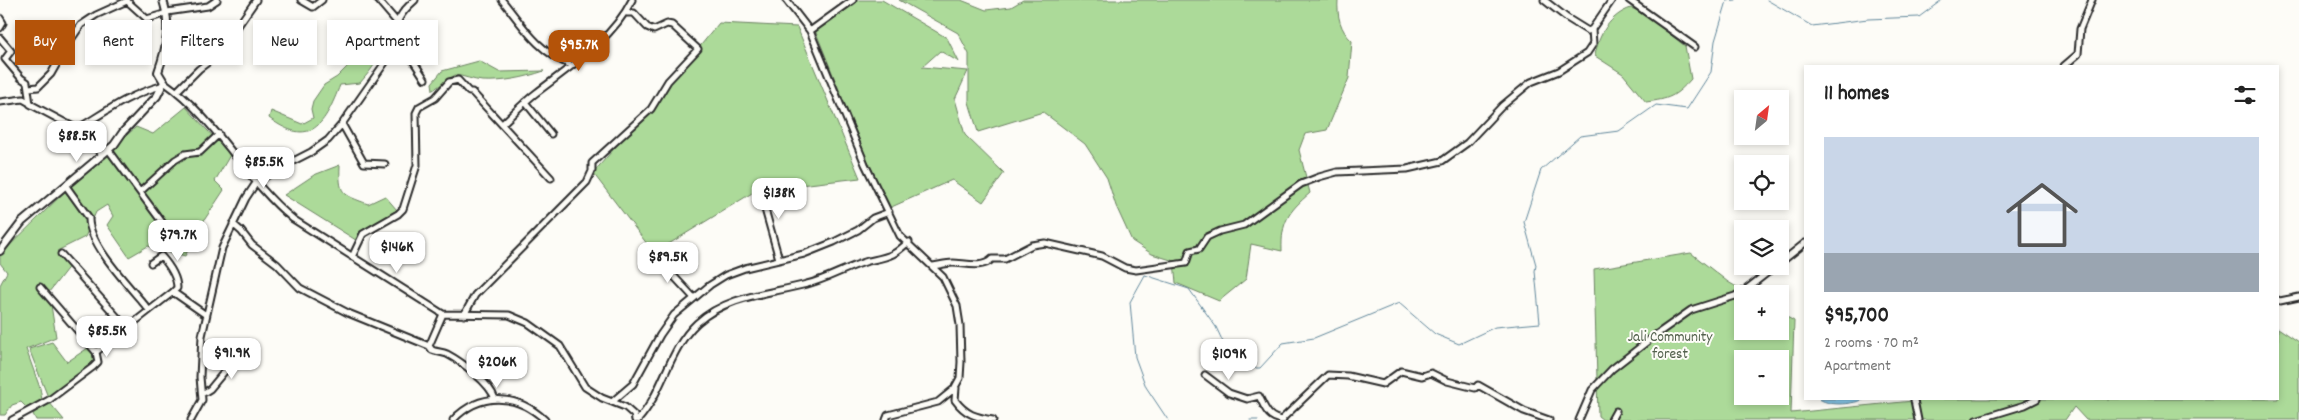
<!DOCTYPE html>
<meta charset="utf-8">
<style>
body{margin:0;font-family:Dekko,sans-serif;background:#f2f2f2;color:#222;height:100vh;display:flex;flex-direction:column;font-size:19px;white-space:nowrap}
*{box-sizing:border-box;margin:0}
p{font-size:16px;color:#767676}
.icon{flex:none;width:28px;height:28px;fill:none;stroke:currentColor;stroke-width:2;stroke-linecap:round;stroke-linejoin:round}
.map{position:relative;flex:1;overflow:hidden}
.drawer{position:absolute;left:1804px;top:65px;width:475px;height:335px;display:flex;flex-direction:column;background:#fff;border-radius:0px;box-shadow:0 2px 8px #0003}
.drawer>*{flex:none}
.guide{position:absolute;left:15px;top:20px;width:475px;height:45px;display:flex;gap:10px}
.needle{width:32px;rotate:29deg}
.fabs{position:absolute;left:1734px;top:90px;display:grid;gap:10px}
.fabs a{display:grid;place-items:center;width:55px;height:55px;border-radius:0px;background:#fff;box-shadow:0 2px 8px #0003;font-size:25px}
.price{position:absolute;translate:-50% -42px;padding:0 11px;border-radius:10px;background:#fff;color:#222;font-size:16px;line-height:32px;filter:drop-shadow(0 1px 2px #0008)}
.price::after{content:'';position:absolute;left:50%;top:30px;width:15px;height:11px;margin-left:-8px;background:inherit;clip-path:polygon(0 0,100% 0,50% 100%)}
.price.active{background:#b45309;color:#fff}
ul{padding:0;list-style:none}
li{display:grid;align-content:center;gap:10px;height:265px;padding:0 20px}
li span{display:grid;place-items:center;height:155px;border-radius:0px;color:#555}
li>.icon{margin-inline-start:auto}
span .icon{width:90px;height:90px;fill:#fffc;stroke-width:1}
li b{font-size:21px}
h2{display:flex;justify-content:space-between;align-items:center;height:60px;padding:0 20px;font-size:21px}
.chip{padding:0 18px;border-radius:0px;background:#fff;box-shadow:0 2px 8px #0003;font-size:18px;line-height:45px}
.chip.active{background:#b45309;color:#fff}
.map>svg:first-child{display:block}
.green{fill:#acda99;stroke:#6c8262;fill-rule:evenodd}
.water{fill:#85c5e6;stroke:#61879b}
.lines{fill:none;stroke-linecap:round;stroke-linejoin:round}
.stream{stroke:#61879b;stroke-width:1}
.minor-casing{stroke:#2b2b2b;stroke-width:9}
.tertiary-casing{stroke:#2b2b2b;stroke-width:10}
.minor{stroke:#fdfcf7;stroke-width:5}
.tertiary{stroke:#fdfcf7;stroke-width:6}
.labels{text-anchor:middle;stroke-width:4;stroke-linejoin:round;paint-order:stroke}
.park-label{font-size:15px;fill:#52604c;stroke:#fdfcf7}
</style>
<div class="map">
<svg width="2299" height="420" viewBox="0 0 2299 420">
<rect width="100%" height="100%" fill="#fdfcf7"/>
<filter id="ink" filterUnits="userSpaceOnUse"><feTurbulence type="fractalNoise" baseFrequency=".02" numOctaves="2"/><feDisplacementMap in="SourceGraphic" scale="10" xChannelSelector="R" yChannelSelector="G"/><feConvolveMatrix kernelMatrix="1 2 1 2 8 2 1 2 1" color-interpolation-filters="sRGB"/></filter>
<g filter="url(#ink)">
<path class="green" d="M857,0H882L947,38L959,62L940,51L922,67L968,71L955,99L965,135L1004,173L983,202L952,180L887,209L815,30Z
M899,0H961L986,10L1011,7L1023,0H1338C1337,16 1340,30 1352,41L1349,78L1327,130L1305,134L1299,150L1310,193C1288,212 1281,222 1282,251L1251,244L1246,279L1219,301L1176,283L1174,261L1152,254L1132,241L1116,206L1107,178L1085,144L1043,112L978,132L969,102V54L958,33Z
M1631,8L1643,13L1685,46L1691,79C1675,97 1669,99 1646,102L1623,74L1595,56C1598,35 1610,15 1631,8Z
M719,23L797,27L860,178L757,190L654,253L593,173L657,99Z
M377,37C380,61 375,65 360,83L340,85C325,124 311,149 269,118L271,111L302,124L313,118L311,109L313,101L324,85L337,77L357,57L353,45L361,39Z
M479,61L499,72L544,71C524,78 503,82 482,81C473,80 464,76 455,75L433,90L432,83L442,71Z
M186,107L230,155L215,181L224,190L201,225L185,256L148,246L129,257L107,225L113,216L107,205L96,212L85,237L57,251L70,265L49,292L56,337L26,349L40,388L42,400L27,408L21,402L12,405L5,415H0V285L7,272L0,263V255L84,173L136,127L153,134Z
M340,165C339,194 341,194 368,204L385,196L397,210L359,232V242L284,195L314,175Z
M1691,253L1728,282L1749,294H1742V331H1780V313L1794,321L1791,413L1933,399H2278V328L2299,342V420H2086L2074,407L2065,420H1603L1598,416L1594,269ZM1742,359H1780V396H1742Z
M52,342L67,362L88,348L95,355L92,363L48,397L29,349Z
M49,402L64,420H36L33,414Z"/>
<path class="water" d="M1819,399H1866C1851,404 1833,407 1819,399Z"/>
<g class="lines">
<path class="stream" d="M1767,0L1812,26L1868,19L1919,17L1942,0
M1168,420L1146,387L1135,357L1130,302L1145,275L1189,289L1216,327L1235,368H1260L1283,343L1314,338L1399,303L1435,334L1459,344L1495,327L1540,323L1535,271L1536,265L1524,222L1541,170L1580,136L1619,131L1656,105L1687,109L1711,72L1715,41L1727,1L1736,0
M1250,420H1258"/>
<defs>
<path id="minor" d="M301,0L313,7L322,0
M378,0L396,21
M502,0C523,26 538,52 571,65
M786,0L810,31L865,164L900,236L943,277L957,306L960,325L961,362L960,378L954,389L938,402L888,415L886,420
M1544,0L1567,18L1588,31L1592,29
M1629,0L1695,47
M167,12L208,6L217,0
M0,18L3,23L0,28
M810,31L853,0
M0,38L11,51L5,59L21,78L27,82L30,104L77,129L102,154
M394,43L406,50L425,79
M2064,66L2078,54L2080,29L2092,0
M164,82C217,119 244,179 293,219L443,314L509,315L528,323L560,346L585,387L602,398L625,407L634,415L635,420
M29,88L38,87L51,74L68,44L81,25L96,15L127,1L147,19L167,13
M177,91L199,69L227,48L238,26L256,0
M0,102L23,99L30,103
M525,102L551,134
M342,124L364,163L385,164
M502,124C513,114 524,102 536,93C571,66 612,40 632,0
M77,129C107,111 128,95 161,86
M108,149L170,233
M66,186L89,218C88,245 132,289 149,310
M758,189L763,202L779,259
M140,192L175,160L185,154L200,152L219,134
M233,224L241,231L252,245L277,264L300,288L348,313L429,346L443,314
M61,254L127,328
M352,257L363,234L398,214L403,209L417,165L416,113L419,107L435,98L449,82L458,80L469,92H472L551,178
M657,258L694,298
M151,263L161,256C169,265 177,276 177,288L173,292
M1780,263L1805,243
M933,266C940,265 946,263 953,263C964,263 983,269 992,259H1005L1032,245L1045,243L1102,256L1125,268L1136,270L1186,263L1190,251L1199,249L1207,237L1220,231L1244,225L1301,184L1319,177L1337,172L1407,169L1442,161L1467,143L1502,106L1531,82L1559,71L1587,53L1593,44L1592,29L1612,0
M40,287L96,352
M2278,300L2280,301L2299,297
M464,315L475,295L587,182L592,171V163L651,109L668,81L698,49L672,25L667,24L654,30L647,27L634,13H627
M429,346L432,350C437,352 442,352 447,354C462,362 490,383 495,399
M1205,375L1229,393L1247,399L1259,396C1265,408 1268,419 1283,420
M956,388L955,400C966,415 976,417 993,420
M202,394L210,389L234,360L245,351
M1914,400L1918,420
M612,402L633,384L660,335L674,315L710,285L726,275L745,268L804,254L834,242L858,230L873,218L889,212
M12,420L49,400L93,367L98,362L96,352L173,292L206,315
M191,420L202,400L200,377L202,336L222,248L246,198L256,183L272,172L311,152L328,140L342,124L391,54C400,26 390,22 415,0
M453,420C480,392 516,393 545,420
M638,420C664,391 668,350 697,323C728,295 769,294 807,284C828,279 847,267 868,261C877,259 885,258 893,254C899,251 903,246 909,242
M1281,420L1328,375L1348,376L1383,384L1401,371L1422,376L1431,373L1447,381L1475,388L1478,385L1524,411L1549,420
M1579,420L1592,390L1612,369L1657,334L1691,310L1735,296L1744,291L1776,266
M1611,420L1616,411
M1976,420L2025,405L2037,399"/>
<path id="tertiary" d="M0,251L22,222L114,145L123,132L157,96L164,82L158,72C167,47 171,26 163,0"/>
</defs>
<use href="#minor" class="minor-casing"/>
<use href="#tertiary" class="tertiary-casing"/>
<use href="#minor" class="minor"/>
<use href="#tertiary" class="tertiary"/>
</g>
</g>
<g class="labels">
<g class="park-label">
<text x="1670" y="341">Jali Community<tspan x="1670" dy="17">forest</tspan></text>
</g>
</g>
</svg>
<div class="fabs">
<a><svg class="needle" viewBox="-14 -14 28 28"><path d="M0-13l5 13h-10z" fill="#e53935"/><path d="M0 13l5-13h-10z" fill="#767676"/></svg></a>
<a><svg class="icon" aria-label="locate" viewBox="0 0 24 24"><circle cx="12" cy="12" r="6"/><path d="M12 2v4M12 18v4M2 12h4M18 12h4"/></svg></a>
<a><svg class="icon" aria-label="layers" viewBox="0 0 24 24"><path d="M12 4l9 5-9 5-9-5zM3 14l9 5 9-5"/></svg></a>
<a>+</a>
<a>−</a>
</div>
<b class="price active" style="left:579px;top:72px">$95.7K</b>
<b class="price" style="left:77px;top:163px">$88.5K</b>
<b class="price" style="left:264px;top:189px">$85.5K</b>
<b class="price" style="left:779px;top:220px">$138K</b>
<b class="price" style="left:178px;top:262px">$79.7K</b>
<b class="price" style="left:397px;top:274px">$146K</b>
<b class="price" style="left:668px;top:284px">$89.5K</b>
<b class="price" style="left:107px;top:358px">$85.5K</b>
<b class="price" style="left:232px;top:380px">$91.9K</b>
<b class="price" style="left:1229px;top:381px">$109K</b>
<b class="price" style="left:497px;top:389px">$206K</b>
<div class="guide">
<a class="chip active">Buy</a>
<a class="chip">Rent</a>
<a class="chip">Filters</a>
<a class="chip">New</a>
<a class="chip">Apartment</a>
</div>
<section class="drawer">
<h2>11 homes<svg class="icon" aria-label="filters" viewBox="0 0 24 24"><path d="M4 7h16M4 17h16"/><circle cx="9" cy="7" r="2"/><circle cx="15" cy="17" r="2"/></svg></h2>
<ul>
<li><span style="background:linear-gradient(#c9d6e8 75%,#9aa5b1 0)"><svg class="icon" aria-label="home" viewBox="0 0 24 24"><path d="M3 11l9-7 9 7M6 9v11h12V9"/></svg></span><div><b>$95,700</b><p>2 rooms · 70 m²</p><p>Apartment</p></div></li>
</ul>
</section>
</div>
